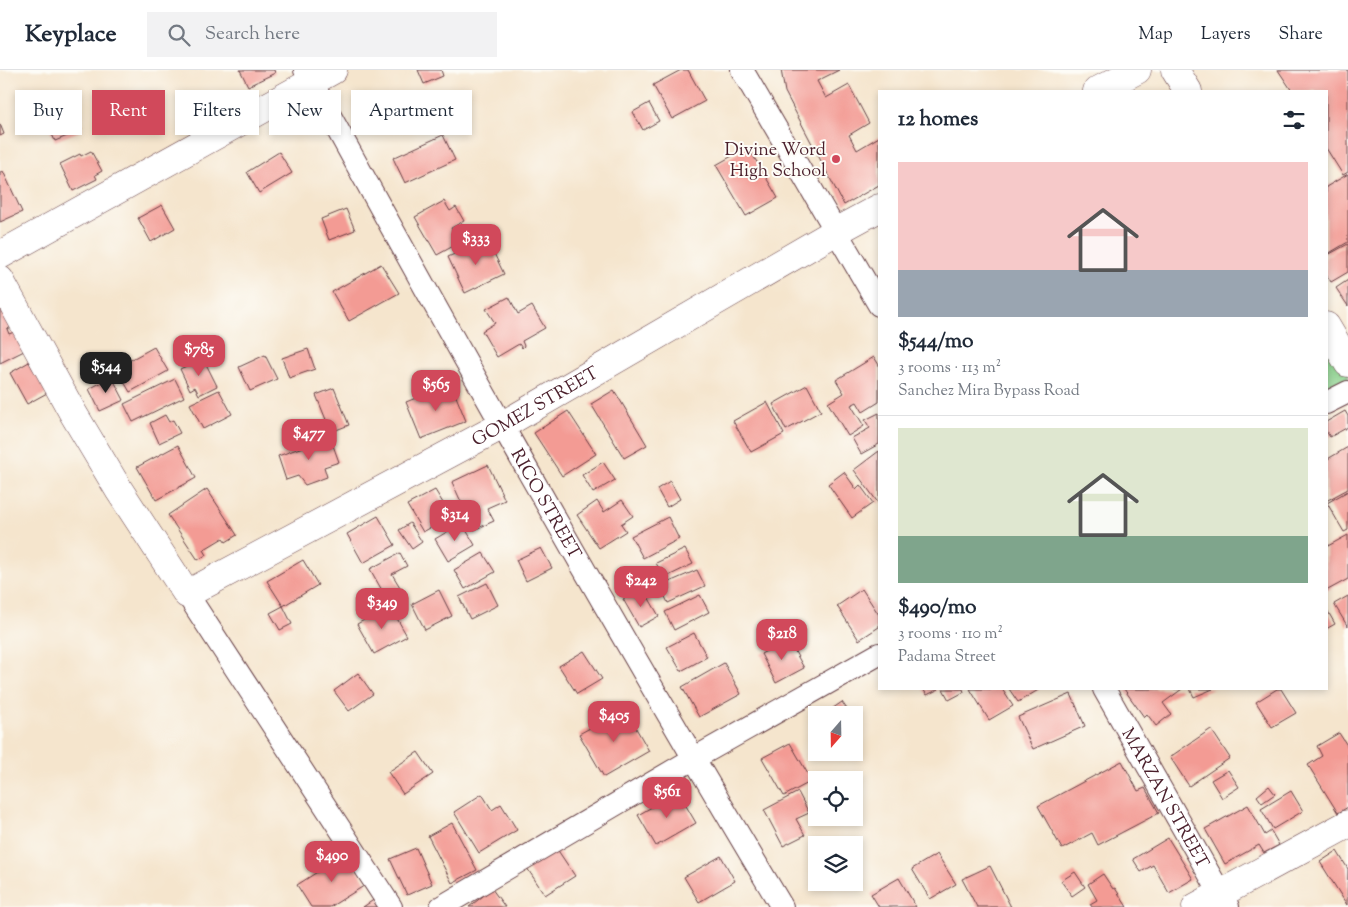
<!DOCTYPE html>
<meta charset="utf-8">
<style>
body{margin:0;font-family:"Sorts Mill Goudy",serif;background:#f2f2f3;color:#1f2937;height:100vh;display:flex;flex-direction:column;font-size:19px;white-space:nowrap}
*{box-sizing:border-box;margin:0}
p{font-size:16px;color:#747a83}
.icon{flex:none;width:28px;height:28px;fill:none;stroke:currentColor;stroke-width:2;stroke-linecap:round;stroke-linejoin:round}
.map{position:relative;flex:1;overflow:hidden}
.details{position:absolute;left:878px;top:20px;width:450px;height:600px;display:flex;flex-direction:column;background:#fff;border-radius:0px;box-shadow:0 2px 8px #0003}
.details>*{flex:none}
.banner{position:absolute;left:15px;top:20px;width:475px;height:45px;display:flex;gap:10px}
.needle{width:32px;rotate:200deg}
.tools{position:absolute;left:808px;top:636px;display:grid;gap:10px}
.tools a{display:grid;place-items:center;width:55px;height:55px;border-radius:0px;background:#fff;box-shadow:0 2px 8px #0003;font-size:25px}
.price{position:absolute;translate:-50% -42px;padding:0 11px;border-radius:10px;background:#d1495b;color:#fff;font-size:16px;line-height:32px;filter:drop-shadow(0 1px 2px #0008)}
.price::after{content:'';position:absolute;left:50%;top:30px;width:15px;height:11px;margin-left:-8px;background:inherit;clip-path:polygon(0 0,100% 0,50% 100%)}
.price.current{background:#222;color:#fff}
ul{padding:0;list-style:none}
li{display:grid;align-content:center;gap:10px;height:265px;padding:0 20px}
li+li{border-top:1px solid #e0e1e3}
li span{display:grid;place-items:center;height:155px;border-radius:0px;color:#555}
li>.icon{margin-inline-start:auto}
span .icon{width:90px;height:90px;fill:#fffc;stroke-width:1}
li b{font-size:21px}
h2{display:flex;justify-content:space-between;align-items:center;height:60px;padding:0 20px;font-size:21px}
.pill{padding:0 18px;border-radius:0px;background:#fff;box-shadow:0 2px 8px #0003;font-size:18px;line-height:45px}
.pill.current{background:#d1495b;color:#fff}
header{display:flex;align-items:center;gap:30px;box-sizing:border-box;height:70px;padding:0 25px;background:#fff;border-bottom:1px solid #e0e1e3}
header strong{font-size:24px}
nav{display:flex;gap:28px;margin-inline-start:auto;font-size:18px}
.search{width:350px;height:45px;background:#f2f2f3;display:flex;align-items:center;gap:12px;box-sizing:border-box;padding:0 18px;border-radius:0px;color:#747a83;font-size:19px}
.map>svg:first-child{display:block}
.green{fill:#88cf8a;stroke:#69775a}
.building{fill:#f39b94}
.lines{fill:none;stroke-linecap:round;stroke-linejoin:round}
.street-casing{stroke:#643d43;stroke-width:24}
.secondary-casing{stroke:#643d43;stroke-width:29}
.highway-casing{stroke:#643d43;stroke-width:29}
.street{stroke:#fff;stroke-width:22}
.secondary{stroke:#fff;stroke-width:28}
.highway{stroke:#fff;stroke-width:28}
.poi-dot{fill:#d1495b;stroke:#fdfcf7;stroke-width:2}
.labels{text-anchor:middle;stroke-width:4;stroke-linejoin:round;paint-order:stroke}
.poi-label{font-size:18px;fill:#4a1f2b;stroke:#fdfcf7;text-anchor:end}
.street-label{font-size:18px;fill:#4a1f2b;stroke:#fdfcf7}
</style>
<header>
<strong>Keyplace</strong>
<div class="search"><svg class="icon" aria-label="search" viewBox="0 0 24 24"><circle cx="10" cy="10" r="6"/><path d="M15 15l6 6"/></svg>Search here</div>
<nav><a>Map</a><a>Layers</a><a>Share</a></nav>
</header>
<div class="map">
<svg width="1348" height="837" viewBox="0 0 1348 837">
<rect width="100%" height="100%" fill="#fdfcf7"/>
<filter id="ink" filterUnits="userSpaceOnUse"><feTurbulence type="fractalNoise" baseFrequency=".02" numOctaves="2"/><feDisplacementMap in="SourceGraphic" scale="10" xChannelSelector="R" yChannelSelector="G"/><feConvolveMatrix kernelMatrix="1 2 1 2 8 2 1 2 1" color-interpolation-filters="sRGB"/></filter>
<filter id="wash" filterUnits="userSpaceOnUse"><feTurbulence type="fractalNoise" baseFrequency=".0096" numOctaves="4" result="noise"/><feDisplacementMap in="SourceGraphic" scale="20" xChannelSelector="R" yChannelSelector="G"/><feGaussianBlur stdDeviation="1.12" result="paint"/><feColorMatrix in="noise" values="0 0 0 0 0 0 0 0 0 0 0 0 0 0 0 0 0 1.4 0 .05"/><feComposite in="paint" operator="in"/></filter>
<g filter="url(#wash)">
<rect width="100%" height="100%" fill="#f5e5cd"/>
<path class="green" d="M1326,256L1348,293V322L1326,333Z"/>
<g id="blocks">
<path class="building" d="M240,0H274L275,3L248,16Z
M418,0H441L443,6L424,14Z
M681,0H688L705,31L672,49L653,15Z
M781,0H839L817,11L826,28L849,15L869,53L849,65L857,80L879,67V115L844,135L785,22Z
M1278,0H1348V102L1343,105L1326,78V21H1292Z
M649,33L659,51L643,60L633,42Z
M75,42L82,60L55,71L47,53Z
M0,54L4,64L0,66Z
M443,65L455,90L405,113L393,88Z
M748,77L778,128L746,146L716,95Z
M91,81L102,101L95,105L97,109L73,121L60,94L80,84L81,86Z
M279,82L292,103L259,123L247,102Z
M3,101L22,142L0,152V102Z
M1348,104V172L1326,185V117Z
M444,131L450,141L456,137L464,151L451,158L459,173L437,185L415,147Z
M162,135L175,158L151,172L138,148Z
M346,139L355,160L329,170L321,149Z
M487,169L504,204L465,223L448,187Z
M1348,174V202L1331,212L1326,204V186Z
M381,194L399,223L349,251L332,222Z
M1348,210V236L1336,218Z
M509,227L518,244L532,236L545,258L522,271L524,276L522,278L519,274L497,287L482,261L495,253L486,239Z
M3,239L12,257L7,259L9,264L14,262L24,281L0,293V240Z
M154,277L168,301L130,322L116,298Z
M308,279L315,299L289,308L282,288Z
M265,285L277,309L250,321L239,297Z
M874,287L879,295V332L863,342L857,332L851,335L864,356L848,366L828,333L844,323L836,310Z
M203,288L217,316L199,325L195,317L190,320L180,299Z
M29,292L47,323L27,334L10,303Z
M112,307L124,330L100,341L89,319Z
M175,309L184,327L133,352L124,334Z
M451,314L466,351L421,369L406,332Z
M807,315L821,341L786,360L773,334Z
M334,318L349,355L331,362L316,325Z
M219,320L232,344L203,359L190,334Z
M614,320L647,375L624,388L591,334Z
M767,332L784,364L751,382L733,351Z
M568,341L596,384L562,406L534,363Z
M1345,341L1348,346V357L1330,367L1326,361V352Z
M879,343V374L861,384L852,368L870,358L865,350Z
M165,345L169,352L173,350L180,363L159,373L150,353Z
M330,367L339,392L324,397L327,407L305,415L298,406L286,410L278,386Z
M178,375L196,408L156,430L137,397Z
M1348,377V419L1326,431V390Z
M879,381V434L854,400Z
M603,392L615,410L593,423L582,405Z
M488,395L505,430L487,438L494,451L474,460L452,412Z
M844,402L856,419L860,415L873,433L852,448L828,414Z
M670,411L680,429L667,437L657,419Z
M207,419L237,465L226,472L223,468L203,480L206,485L198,490L168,445Z
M435,420L451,446L423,462L407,435Z
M1348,421V460L1344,462L1327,433Z
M622,430L633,446L621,454L626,461L599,478L577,445L597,431L604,442Z
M378,446L395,475L363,493L347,464Z
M668,447L679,469L643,488L631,466Z
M410,453L422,472L412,479L399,460Z
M462,453L475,475L448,491L435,469Z
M1348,465V509L1326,521V477Z
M541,478L552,498L526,511L516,490Z
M685,479L693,494L664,508L656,493Z
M400,483L407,496L392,504L403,522L388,531L370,499Z
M483,483L495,502L465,519L454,500Z
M303,490L318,515L283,536L267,511Z
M697,500L705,516L668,533L660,516Z
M487,513L498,535L470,549L459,527Z
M643,518L659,546L639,557L623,529Z
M862,519L879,545V557L859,570L837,536Z
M439,520L452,546L425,560L412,534Z
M700,525L709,542L674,560L665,542Z
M1348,526V557L1334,534Z
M283,536L292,554L280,560L270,543Z
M390,536L407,566L374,584L357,554Z
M1326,538L1335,554L1326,559Z
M694,563L707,587L681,601L667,577Z
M788,569L804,598L776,613L761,584Z
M584,581L602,609L577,624L559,596Z
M724,593L741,624L699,647L682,617Z
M358,603L373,624L349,641L334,621Z
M923,619H939L927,625Z
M943,619H963L964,622L949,630Z
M970,619H1002L1013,636L989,650Z
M1009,619H1040L1018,632Z
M1124,619H1182L1163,633L1171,644L1156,656L1147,644L1144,647Z
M1190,619H1213L1194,627Z
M1277,619H1281L1296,643L1272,657L1256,632Z
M1071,624L1085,656L1033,679L1018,647Z
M842,632L851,645H823Z
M625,639L649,681L604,707L579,664Z
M1211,659L1230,688L1189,716L1170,687Z
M1339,663L1348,677V737L1338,743L1308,695L1322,686L1317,676Z
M790,673L812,711L784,726L762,688Z
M418,682L433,704L403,724L388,702Z
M1122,691L1138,721L1145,718L1159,743L1098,775L1092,763L1062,779L1038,736Z
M1228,700L1239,717L1222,728L1211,710Z
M1269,716L1275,724L1262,733L1257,726Z
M1291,721L1303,741L1273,759L1261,739Z
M678,722L696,753L656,776L638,745Z
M798,722L809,743L796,749L805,765L783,776L764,740Z
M482,724L492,740L501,734L517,760L479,783L454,742Z
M1248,735L1265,765L1271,761L1279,775L1264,783L1259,775L1225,794L1205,759Z
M452,753L477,800L452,813L428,766Z
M1168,768L1193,809L1169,823L1153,795L1141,802L1133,789Z
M416,778L432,814L407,825L390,789Z
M557,779L575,806L545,825L527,798Z
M1337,781L1348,799L1347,835L1320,792Z
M347,783L367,814L330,837H311L297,815Z
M937,784L956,814L930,829L912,799Z
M721,786L735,811L699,832L684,807Z
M990,796L1011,837H977L962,809Z
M1075,802L1085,817L1072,826L1061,811Z
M1103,804L1113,819L1115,818L1127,837H1092L1090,834L1097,830L1088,814Z
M899,808L916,837H879L871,824Z
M492,819L505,837H469Z
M378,827L384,837H363Z"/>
</g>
</g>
<g filter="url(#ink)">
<use href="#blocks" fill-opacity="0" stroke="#643d43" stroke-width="1"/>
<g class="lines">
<defs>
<g id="street">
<path id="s1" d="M305,0C459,282 617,562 782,837"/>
<path d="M742,0L879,235"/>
<path d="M1326,333L1348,322"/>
<path d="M187,524L391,837"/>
<path id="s2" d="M1104,619L1228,837"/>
<path d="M441,837L693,689L879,584"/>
</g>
<g id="secondary">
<path d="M1097,21L1137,0"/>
<path d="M0,185L333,0"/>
<path id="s3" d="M0,210L73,343L119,420L187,524L503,355L835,162L879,138"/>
<path d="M1196,837L1348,754"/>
</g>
<path id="highway" d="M1175,0L1188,21
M1326,256L1348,293"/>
</defs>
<use href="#street" class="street-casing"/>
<use href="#secondary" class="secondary-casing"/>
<use href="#highway" class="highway-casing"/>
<use href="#street" class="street"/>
<use href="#secondary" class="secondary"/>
<use href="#highway" class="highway"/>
</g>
</g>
<circle class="poi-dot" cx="836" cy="89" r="5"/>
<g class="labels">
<g class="poi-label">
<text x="826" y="85">Divine Word<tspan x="826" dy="21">High School</tspan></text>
</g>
<g class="street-label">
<text dy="6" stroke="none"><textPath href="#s3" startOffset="761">GOMEZ STREET</textPath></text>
<text dy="6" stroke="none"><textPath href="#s1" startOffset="496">RICO STREET</textPath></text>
<text dy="6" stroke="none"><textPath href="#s2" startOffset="125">MARZAN STREET</textPath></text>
</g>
</g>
</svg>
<div class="tools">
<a><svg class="needle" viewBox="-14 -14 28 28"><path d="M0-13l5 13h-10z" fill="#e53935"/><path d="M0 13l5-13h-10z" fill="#747a83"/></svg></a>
<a><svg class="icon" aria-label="locate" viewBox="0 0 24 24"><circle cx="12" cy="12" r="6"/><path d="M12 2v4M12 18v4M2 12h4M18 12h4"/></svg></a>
<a><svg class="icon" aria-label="layers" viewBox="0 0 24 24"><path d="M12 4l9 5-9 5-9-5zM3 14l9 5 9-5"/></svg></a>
</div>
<b class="price" style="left:476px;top:196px">$333</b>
<b class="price" style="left:199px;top:307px">$785</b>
<b class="price current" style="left:106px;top:324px">$544</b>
<b class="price" style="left:436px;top:342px">$565</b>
<b class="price" style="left:309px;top:391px">$477</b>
<b class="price" style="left:455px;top:472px">$314</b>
<b class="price" style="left:641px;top:538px">$242</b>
<b class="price" style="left:382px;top:560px">$349</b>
<b class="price" style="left:782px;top:591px">$218</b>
<b class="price" style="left:614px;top:673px">$405</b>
<b class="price" style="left:667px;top:749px">$561</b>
<b class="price" style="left:332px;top:813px">$490</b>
<div class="banner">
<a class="pill">Buy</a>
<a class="pill current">Rent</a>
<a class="pill">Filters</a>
<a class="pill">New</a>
<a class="pill">Apartment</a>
</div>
<section class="details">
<h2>12 homes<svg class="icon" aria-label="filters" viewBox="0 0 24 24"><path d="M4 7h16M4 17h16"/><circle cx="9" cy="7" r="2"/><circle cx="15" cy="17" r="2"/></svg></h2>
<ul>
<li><span style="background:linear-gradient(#f6c9c9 70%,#9aa5b1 0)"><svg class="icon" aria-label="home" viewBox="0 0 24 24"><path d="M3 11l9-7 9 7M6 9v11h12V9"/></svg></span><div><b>$544/mo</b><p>3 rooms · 113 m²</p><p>Sanchez Mira Bypass Road</p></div></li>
<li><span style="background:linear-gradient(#dfe7d0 70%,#7fa58c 0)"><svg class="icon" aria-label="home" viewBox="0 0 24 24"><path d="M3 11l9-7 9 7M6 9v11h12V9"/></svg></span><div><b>$490/mo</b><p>3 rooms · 110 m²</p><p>Padama Street</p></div></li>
</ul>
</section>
</div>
